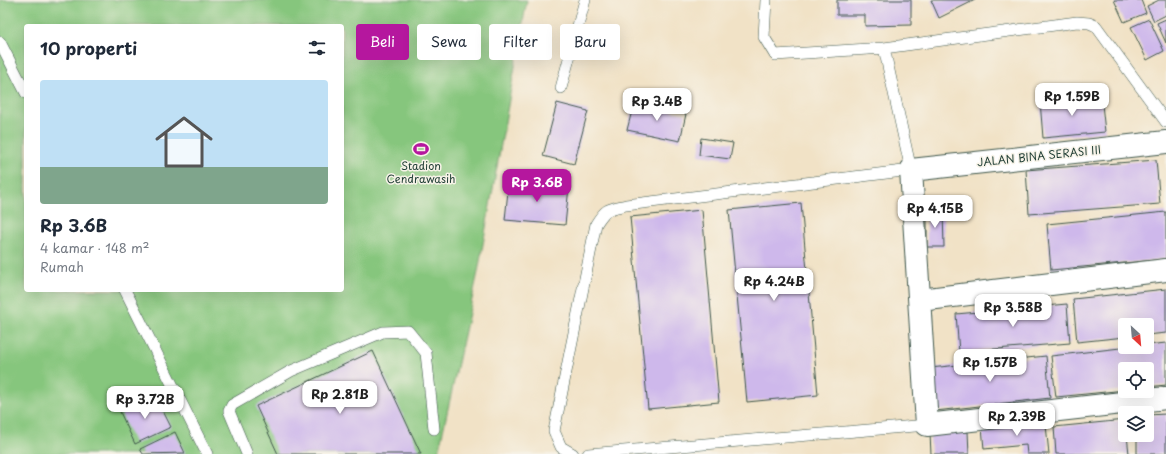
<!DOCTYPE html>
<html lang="id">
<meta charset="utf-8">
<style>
body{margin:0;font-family:"Playpen Sans",sans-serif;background:#f6f6f7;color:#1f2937;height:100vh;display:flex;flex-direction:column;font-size:15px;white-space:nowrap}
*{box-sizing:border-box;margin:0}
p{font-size:13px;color:#747a83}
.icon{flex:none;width:22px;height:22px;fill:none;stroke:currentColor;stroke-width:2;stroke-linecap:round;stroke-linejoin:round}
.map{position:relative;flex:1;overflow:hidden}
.sheet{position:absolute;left:24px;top:24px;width:320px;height:268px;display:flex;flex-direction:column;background:#fff;border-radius:4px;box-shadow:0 4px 16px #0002}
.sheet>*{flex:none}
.banner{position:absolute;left:356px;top:24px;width:380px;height:36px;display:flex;gap:8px}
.needle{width:26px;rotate:154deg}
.fabs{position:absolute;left:1118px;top:318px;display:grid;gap:8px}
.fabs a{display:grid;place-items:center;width:36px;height:36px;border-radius:4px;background:#fff;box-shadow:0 4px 16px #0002;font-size:20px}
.price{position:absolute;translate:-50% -34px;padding:0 9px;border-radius:8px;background:#fff;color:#222;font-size:13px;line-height:26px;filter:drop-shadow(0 1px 2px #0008)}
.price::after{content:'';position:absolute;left:50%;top:24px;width:12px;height:9px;margin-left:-6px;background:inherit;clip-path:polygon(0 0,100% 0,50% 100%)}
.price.on{background:#b5179e;color:#fff}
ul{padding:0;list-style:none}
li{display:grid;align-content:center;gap:8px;height:212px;padding:0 16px}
li span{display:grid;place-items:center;height:124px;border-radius:4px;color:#555}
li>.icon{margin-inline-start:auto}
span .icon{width:72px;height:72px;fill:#fffc;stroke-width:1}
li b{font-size:17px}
h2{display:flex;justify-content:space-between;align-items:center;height:48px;padding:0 16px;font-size:17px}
.pill{padding:0 14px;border-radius:4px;background:#fff;box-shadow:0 4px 16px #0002;font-size:14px;line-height:36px}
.pill.on{background:#b5179e;color:#fff}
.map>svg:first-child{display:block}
.green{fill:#86c67d;stroke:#528258;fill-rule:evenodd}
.building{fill:#ceb8eb}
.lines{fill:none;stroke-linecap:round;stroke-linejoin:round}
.lane-casing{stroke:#3e564a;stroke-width:12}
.street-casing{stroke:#3e564a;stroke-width:24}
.lane{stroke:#fff;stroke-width:11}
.street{stroke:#fff;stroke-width:22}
.labels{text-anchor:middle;stroke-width:3;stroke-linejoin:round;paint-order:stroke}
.street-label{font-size:11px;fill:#1f3d34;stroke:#f7f3e8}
.poi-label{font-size:11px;fill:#1f3d34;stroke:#f7f3e8}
</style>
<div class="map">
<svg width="1166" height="454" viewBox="0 0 1166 454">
<rect width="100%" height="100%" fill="#f7f3e8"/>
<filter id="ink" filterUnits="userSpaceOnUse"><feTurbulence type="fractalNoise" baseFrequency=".025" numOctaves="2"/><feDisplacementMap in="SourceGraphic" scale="8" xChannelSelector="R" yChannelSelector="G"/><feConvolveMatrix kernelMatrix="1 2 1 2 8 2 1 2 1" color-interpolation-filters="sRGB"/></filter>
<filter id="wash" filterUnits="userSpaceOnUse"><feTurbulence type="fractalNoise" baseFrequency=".012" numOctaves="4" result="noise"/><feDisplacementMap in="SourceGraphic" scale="16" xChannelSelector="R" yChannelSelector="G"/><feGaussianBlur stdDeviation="0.9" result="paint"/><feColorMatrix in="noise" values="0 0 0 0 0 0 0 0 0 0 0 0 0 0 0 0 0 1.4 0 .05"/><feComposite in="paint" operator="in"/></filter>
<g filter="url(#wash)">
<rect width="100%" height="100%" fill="#f1e2c6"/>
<path class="green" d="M0,0H527L478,272L438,454H0ZM26,26H342V290H26Z"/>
<g id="blocks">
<path class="building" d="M837,0H911V25L865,26V15H837Z
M931,0H975L939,18Z
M1114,0H1141L1146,13L1124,22Z
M1159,0H1166V15L1154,21L1147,6Z
M1149,19L1164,51L1147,60L1131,27Z
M1166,19V43L1157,23Z
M1101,95L1105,132L1043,138L1040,101Z
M557,103L588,111L574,164L543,156Z
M634,103L686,114L680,141L627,130Z
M701,138L733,143L730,159L699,155Z
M1156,160L1160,204L1029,214L1026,170Z
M509,181L569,187L565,225L505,220Z
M801,203L818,395L747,402L729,210Z
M702,210L719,402L648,409L630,217Z
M927,210H943L944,247H927Z
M1166,212V259L1051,270L1047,224Z
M1166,289V333L1147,335V325H1125V337L1077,342L1073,299Z
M1067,304L1070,343L959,352L956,314Z
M1166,343V385L1147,387V369H1125V390L1056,397L1051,356L1129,347H1147V345Z
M373,351L421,454H278L256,406Z
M1046,356L1050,398L935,411L930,368Z
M155,395L171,427L135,444L120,412Z
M1166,414V454H1137V435H1147V415Z
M1125,420V435H1127L1129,454H1056L1054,427Z
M1029,422L1030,427L1046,425L1049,454H1027L1026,445L984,449L982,427Z
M175,432L185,453L143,454L140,449Z
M968,432L969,454H931L930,434Z"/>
</g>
</g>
<g filter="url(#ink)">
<use href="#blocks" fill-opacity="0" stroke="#3e564a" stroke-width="1"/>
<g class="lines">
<defs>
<path id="lane" d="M766,0L764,37L775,55L884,48L1077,22L1089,23L1096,26L1166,122
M0,42L26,93
M561,88L585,0
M125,290L207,454
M247,454L229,411L232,405L291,371L383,332L408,331L426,353L434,429
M573,454L561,447L554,431L596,224C606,208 608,209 626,205L911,170L884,48
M588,454L927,425"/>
<path id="street" d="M1166,142L911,170L927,425L1166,398
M920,300L1166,270"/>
</defs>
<use href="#lane" class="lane-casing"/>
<use href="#street" class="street-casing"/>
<use href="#lane" class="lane"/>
<use href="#street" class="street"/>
</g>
</g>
<defs>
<symbol id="stadium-bare" viewBox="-9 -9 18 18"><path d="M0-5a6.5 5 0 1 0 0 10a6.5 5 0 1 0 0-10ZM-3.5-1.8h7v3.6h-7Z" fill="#b5179e" stroke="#f7f3e8" stroke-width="2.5" paint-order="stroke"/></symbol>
</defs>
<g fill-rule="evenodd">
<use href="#stadium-bare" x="410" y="138" width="22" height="22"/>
</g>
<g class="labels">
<g class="street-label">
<text transform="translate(1039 156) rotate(-6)" y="4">JALAN BINA SERASI III</text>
</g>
<g class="poi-label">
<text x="421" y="170">Stadion<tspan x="421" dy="13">Cendrawasih</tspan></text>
</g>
</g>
</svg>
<div class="fabs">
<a><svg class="needle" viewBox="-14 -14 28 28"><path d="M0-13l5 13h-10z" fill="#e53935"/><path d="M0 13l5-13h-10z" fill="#747a83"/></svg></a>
<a><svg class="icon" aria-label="locate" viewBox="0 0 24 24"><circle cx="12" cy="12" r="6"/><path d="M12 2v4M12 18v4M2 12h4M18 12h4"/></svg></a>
<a><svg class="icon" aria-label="layers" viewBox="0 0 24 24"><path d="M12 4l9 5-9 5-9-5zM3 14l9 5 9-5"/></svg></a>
</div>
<b class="price" style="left:1072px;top:117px">Rp 1.59B</b>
<b class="price" style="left:657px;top:122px">Rp 3.4B</b>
<b class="price on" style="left:537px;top:203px">Rp 3.6B</b>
<b class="price" style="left:935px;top:229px">Rp 4.15B</b>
<b class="price" style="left:774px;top:302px">Rp 4.24B</b>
<b class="price" style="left:1013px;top:328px">Rp 3.58B</b>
<b class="price" style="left:990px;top:383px">Rp 1.57B</b>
<b class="price" style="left:340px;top:415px">Rp 2.81B</b>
<b class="price" style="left:145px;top:420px">Rp 3.72B</b>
<b class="price" style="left:1017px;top:437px">Rp 2.39B</b>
<div class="banner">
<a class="pill on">Beli</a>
<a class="pill">Sewa</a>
<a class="pill">Filter</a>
<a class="pill">Baru</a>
</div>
<section class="sheet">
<h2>10 properti<svg class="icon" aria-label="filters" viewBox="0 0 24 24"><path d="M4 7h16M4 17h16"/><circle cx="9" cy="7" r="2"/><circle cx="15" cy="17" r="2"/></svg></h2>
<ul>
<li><span style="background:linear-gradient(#bfe0f5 70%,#7fa58c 0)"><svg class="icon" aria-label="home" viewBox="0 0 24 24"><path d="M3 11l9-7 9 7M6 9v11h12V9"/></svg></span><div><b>Rp 3.6B</b><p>4 kamar · 148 m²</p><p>Rumah</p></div></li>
</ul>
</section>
</div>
